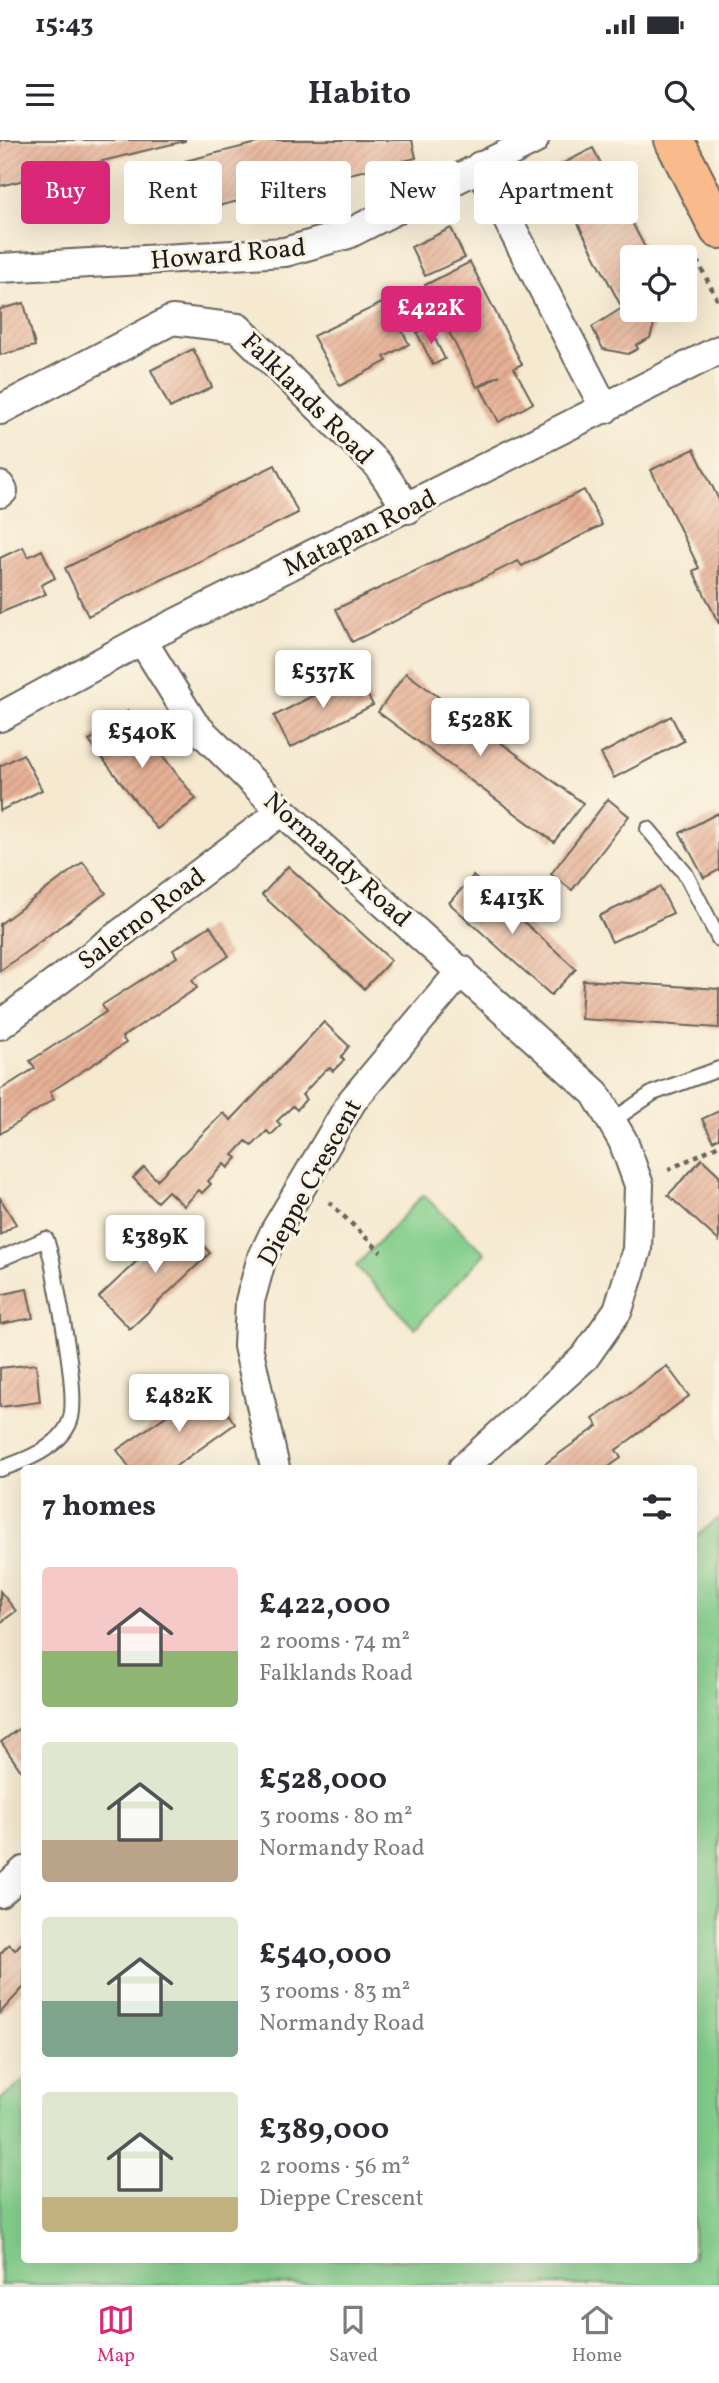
<!DOCTYPE html>
<meta charset="utf-8">
<style>
body{margin:0;font-family:Vollkorn,serif;background:#f7f7f7;color:#2b2b33;height:100vh;display:flex;flex-direction:column;font-size:26px;white-space:nowrap}
*{box-sizing:border-box;margin:0}
p{font-size:23px;color:#7c7c81}
.icon{flex:none;width:38px;height:38px;fill:none;stroke:currentColor;stroke-width:2;stroke-linecap:round;stroke-linejoin:round}
.map{position:relative;flex:1;overflow:hidden}
.sheet{position:absolute;left:21px;top:1325px;width:676px;height:798px;display:flex;flex-direction:column;background:#fff;border-radius:7px;box-shadow:0 7px 28px #0002}
.sheet>*{flex:none}
.hud{position:absolute;left:21px;top:21px;width:677px;height:63px;display:flex;gap:14px}
.fabs{position:absolute;left:620px;top:105px;display:grid;gap:14px}
.fabs a{display:grid;place-items:center;width:77px;height:77px;border-radius:7px;background:#fff;box-shadow:0 7px 28px #0002;font-size:35px}
.price{position:absolute;translate:-50% -60px;padding:0 16px;border-radius:7px;background:#fff;color:#222;font-size:23px;line-height:46px;filter:drop-shadow(0 2px 4px #0008)}
.price::after{content:'';position:absolute;left:50%;top:42px;width:21px;height:16px;margin-left:-10px;background:inherit;clip-path:polygon(0 0,100% 0,50% 100%)}
.price.selected{background:#db2777;color:#fff}
ul{padding:0;list-style:none}
li{display:flex;align-items:center;gap:21px;height:175px;padding:0 21px}
li span{display:grid;place-items:center;flex:none;width:196px;height:140px;border-radius:7px;color:#555}
li>.icon{margin-inline-start:auto}
span .icon{width:84px;height:84px;fill:#fffc;stroke-width:1}
li b{font-size:30px}
h2{display:flex;justify-content:space-between;align-items:center;height:84px;padding:0 21px;font-size:30px}
.tag{padding:0 24px;border-radius:7px;background:#fff;box-shadow:0 7px 28px #0002;font-size:24px;line-height:63px}
.tag.selected{background:#db2777;color:#fff}
.status{display:flex;justify-content:space-between;align-items:center;height:49px;padding:0 35px;background:#fff;direction:ltr}
.status svg{height:19px;fill:currentColor}
header{display:flex;justify-content:space-between;align-items:center;height:91px;padding:0 21px;background:#fff;font-size:32px;font-weight:700}
.tab-bar{display:flex;justify-content:space-around;align-items:center;height:98px;border-top:2px solid #e1e1e2;background:#fff;font-size:19px;color:#7c7c81}
.tab-bar a{display:grid;justify-items:center;gap:4px}
.tab-bar .selected{color:#db2777}
.map>svg:first-child{display:block}
.green{fill:#83ce8b;stroke:#507554;stroke-width:2}
.building{fill:url(#building-hatch)}
.lines{fill:none;stroke-linecap:round;stroke-linejoin:round}
.service-casing{stroke:#68645b;stroke-width:18}
.minor-casing{stroke:#68645b;stroke-width:32}
.primary-casing{stroke:#68645b;stroke-width:42}
.path{stroke:#68645b;stroke-width:4.5;stroke-dasharray:5 5;stroke-linecap:butt}
.service{stroke:#fff;stroke-width:14}
.minor{stroke:#fff;stroke-width:28}
.primary{stroke:#fabb8c;stroke-width:38}
.labels{text-anchor:middle;stroke-width:6;stroke-linejoin:round;paint-order:stroke}
.street-label{font-size:26px;fill:#1c1c1c;stroke:#fcf5e5}
</style>
<div class="status"><b>15:43</b><svg viewBox="0 0 49 12"><path d="M0 12V9h3v3zM5 12V6h3v6zM10 12V3h3v9zM15 12V0h3v12zM26 1h20v11H26zM47 4h2v5h-2z"/></svg></div>
<header><svg class="icon" aria-label="menu" viewBox="0 0 24 24"><path d="M4 6h16M4 12h16M4 18h16"/></svg>Habito<svg class="icon" aria-label="search" viewBox="0 0 24 24"><circle cx="10" cy="10" r="6"/><path d="M15 15l6 6"/></svg></header>
<div class="map">
<svg width="719" height="2145" viewBox="0 0 719 2145">
<defs>
<pattern id="building-hatch" width="6" height="6" patternUnits="userSpaceOnUse" patternTransform="scale(1.75)"><rect width="6" height="6" fill="#e6b095"/><path d="M-1 1l2-2M0 6l6-6M5 7l2-2" fill="none" stroke="#c59780"/></pattern>
</defs>
<rect width="100%" height="100%" fill="#fcf5e5"/>
<filter id="ink" filterUnits="userSpaceOnUse"><feTurbulence type="fractalNoise" baseFrequency=".0143" numOctaves="2"/><feDisplacementMap in="SourceGraphic" scale="14" xChannelSelector="R" yChannelSelector="G"/><feConvolveMatrix kernelMatrix="1 2 1 2 8 2 1 2 1" color-interpolation-filters="sRGB"/></filter>
<filter id="wash" filterUnits="userSpaceOnUse"><feTurbulence type="fractalNoise" baseFrequency=".00686" numOctaves="4" result="noise"/><feDisplacementMap in="SourceGraphic" scale="28" xChannelSelector="R" yChannelSelector="G"/><feGaussianBlur stdDeviation="1.57" result="paint"/><feColorMatrix in="noise" values="0 0 0 0 0 0 0 0 0 0 0 0 0 0 0 0 0 1.4 0 .05"/><feComposite in="paint" operator="in"/></filter>
<g filter="url(#wash)">
<rect width="100%" height="100%" fill="#f5e9d0"/>
<path class="green" d="M423,1055L485,1113L415,1188L356,1126Z
M719,1378V2145H0V1960L24,1940V2119H693V1399Z"/>
<g id="blocks">
<path class="building" d="M0,0H185V1L0,46Z
M269,0H412L416,18L197,71L185,21Z
M593,8L650,117H632V170H658L650,198L636,205L638,209L628,214L603,209L592,187L622,168L550,30Z
M451,88L465,118L425,136L411,107Z
M470,122L522,224L514,228L533,263L499,282L480,247L500,235L477,247L425,145Z
M386,161L409,204L384,217L387,221L340,246L313,196Z
M24,163L35,206L0,215V169Z
M429,187L445,219L433,225L417,193Z
M193,209L212,247L170,268L151,230Z
M694,309L719,360V484L693,431L699,428L651,330Z
M275,325L298,373L88,476L65,428Z
M584,350L602,385L522,426L518,421L352,502L336,469Z
M23,407L28,417L42,410L55,438L41,445L46,454L0,473V418Z
M356,533L373,565L290,608L274,576Z
M406,533L583,663L554,702L378,572Z
M128,571L196,659L157,689L89,601Z
M671,576L684,601L614,638L601,614Z
M23,614L42,650L0,671V626Z
M608,659L629,676L572,750L551,734Z
M718,673L719,730L704,738L680,693Z
M83,722L106,753L0,831V784Z
M288,726L391,820L364,849L262,755Z
M473,736L576,829L551,855L449,763Z
M660,747L673,773L612,802L599,776Z
M210,786L229,816L192,840L197,848L122,897L126,903L50,952L54,959L0,994V950L35,928L30,921L106,872L102,865L177,817L173,810Z
M583,840L719,849V888L581,879Z
M324,882L349,906L341,917L344,920L333,931L330,928L325,930L302,955L306,959L297,970L293,966L277,981L281,985L271,995L267,991L252,1006L246,1001L233,1015L237,1018L228,1028L224,1024L208,1041L211,1044L202,1053L199,1050L184,1066L168,1051L157,1062L133,1038L144,1027L157,1040L223,973L231,980Z
M719,971V998L713,1001L702,979Z
M702,1019L719,1035V1101L668,1055Z
M0,1058L16,1084L0,1095Z
M180,1080L210,1113L130,1189L99,1157Z
M27,1149L33,1178L0,1184V1155Z
M36,1224L40,1262L0,1267V1228Z
M667,1226L689,1256L616,1310L621,1318L607,1328H539L598,1286L593,1279Z
M209,1246L235,1284L173,1328H130L117,1310Z
M0,1451L16,1471L0,1483Z
M24,1585V1635L1,1602Z
M24,1800V1847L0,1873V1814L9,1804L15,1810Z"/>
</g>
</g>
<g filter="url(#ink)">
<use href="#blocks" fill-opacity="0" stroke="#68645b" stroke-width="2"/>
<g class="lines">
<defs>
<path id="service" d="M648,689L685,733L719,799
M612,981L653,953L719,929
M0,1119L46,1099L52,1120C57,1153 80,1255 70,1281C60,1308 24,1321 0,1329"/>
<path id="minor" d="M480,26L605,269
M0,128L285,112L348,94L534,0
M0,270L172,180L238,188L376,323L408,369
M0,346L3,351L0,353
M142,500L194,584L282,671L595,953L623,1001L639,1045L637,1110L618,1170L585,1217L463,1328
M0,577L142,500L719,210
M0,885L282,671
M275,1328L248,1206L250,1161L261,1121L275,1091L352,961L462,830
M0,1753L24,1731"/>
<path id="primary" d="M674,0L719,89"/>
</defs>
<use href="#service" class="service-casing"/>
<use href="#minor" class="minor-casing"/>
<use href="#primary" class="primary-casing"/>
<path class="path" d="M697,120L719,163
M668,1030L719,1005
M329,1062L381,1112"/>
<use href="#service" class="service"/>
<use href="#minor" class="minor"/>
<use href="#primary" class="primary"/>
</g>
</g>
<g class="labels">
<g class="street-label">
<text transform="translate(228 113) rotate(-5)" y="9">Howard Road</text>
<text transform="translate(308 258) rotate(45)" y="9">Falklands Road</text>
<text transform="translate(359 392) rotate(-26)" y="9">Matapan Road</text>
<text transform="translate(338 719) rotate(42)" y="9">Normandy Road</text>
<text transform="translate(141 778) rotate(-37)" y="9">Salerno Road</text>
<text transform="translate(309 1042) rotate(-61)" y="9">Dieppe Crescent</text>
</g>
</g>
</svg>
<div class="fabs">
<a><svg class="icon" aria-label="locate" viewBox="0 0 24 24"><circle cx="12" cy="12" r="6"/><path d="M12 2v4M12 18v4M2 12h4M18 12h4"/></svg></a>
</div>
<b class="price selected" style="left:431px;top:206px">£422K</b>
<b class="price" style="left:323px;top:570px">£537K</b>
<b class="price" style="left:480px;top:618px">£528K</b>
<b class="price" style="left:142px;top:630px">£540K</b>
<b class="price" style="left:512px;top:796px">£413K</b>
<b class="price" style="left:155px;top:1135px">£389K</b>
<b class="price" style="left:179px;top:1294px">£482K</b>
<div class="hud">
<a class="tag selected">Buy</a>
<a class="tag">Rent</a>
<a class="tag">Filters</a>
<a class="tag">New</a>
<a class="tag">Apartment</a>
</div>
<section class="sheet">
<h2>7 homes<svg class="icon" aria-label="filters" viewBox="0 0 24 24"><path d="M4 7h16M4 17h16"/><circle cx="9" cy="7" r="2"/><circle cx="15" cy="17" r="2"/></svg></h2>
<ul>
<li><span style="background:linear-gradient(#f6c9c9 60%,#8fb573 0)"><svg class="icon" aria-label="home" viewBox="0 0 24 24"><path d="M3 11l9-7 9 7M6 9v11h12V9"/></svg></span><div><b>£422,000</b><p>2 rooms · 74 m²</p><p>Falklands Road</p></div></li>
<li><span style="background:linear-gradient(#dfe7d0 70%,#b9a48a 0)"><svg class="icon" aria-label="home" viewBox="0 0 24 24"><path d="M3 11l9-7 9 7M6 9v11h12V9"/></svg></span><div><b>£528,000</b><p>3 rooms · 80 m²</p><p>Normandy Road</p></div></li>
<li><span style="background:linear-gradient(#dfe7d0 60%,#7fa58c 0)"><svg class="icon" aria-label="home" viewBox="0 0 24 24"><path d="M3 11l9-7 9 7M6 9v11h12V9"/></svg></span><div><b>£540,000</b><p>3 rooms · 83 m²</p><p>Normandy Road</p></div></li>
<li><span style="background:linear-gradient(#dfe7d0 75%,#c2b280 0)"><svg class="icon" aria-label="home" viewBox="0 0 24 24"><path d="M3 11l9-7 9 7M6 9v11h12V9"/></svg></span><div><b>£389,000</b><p>2 rooms · 56 m²</p><p>Dieppe Crescent</p></div></li>
</ul>
</section>
</div>
<nav class="tab-bar">
<a class="selected"><svg class="icon" aria-label="map" viewBox="0 0 24 24"><path d="M3 6l6-2 6 2 6-2v14l-6 2-6-2-6 2zM9 4v14M15 6v14"/></svg>Map</a>
<a><svg class="icon" aria-label="saved" viewBox="0 0 24 24"><path d="M7 4h10v16l-5-4-5 4z"/></svg>Saved</a>
<a><svg class="icon" aria-label="home" viewBox="0 0 24 24"><path d="M3 11l9-7 9 7M6 9v11h12V9"/></svg>Home</a>
</nav>
